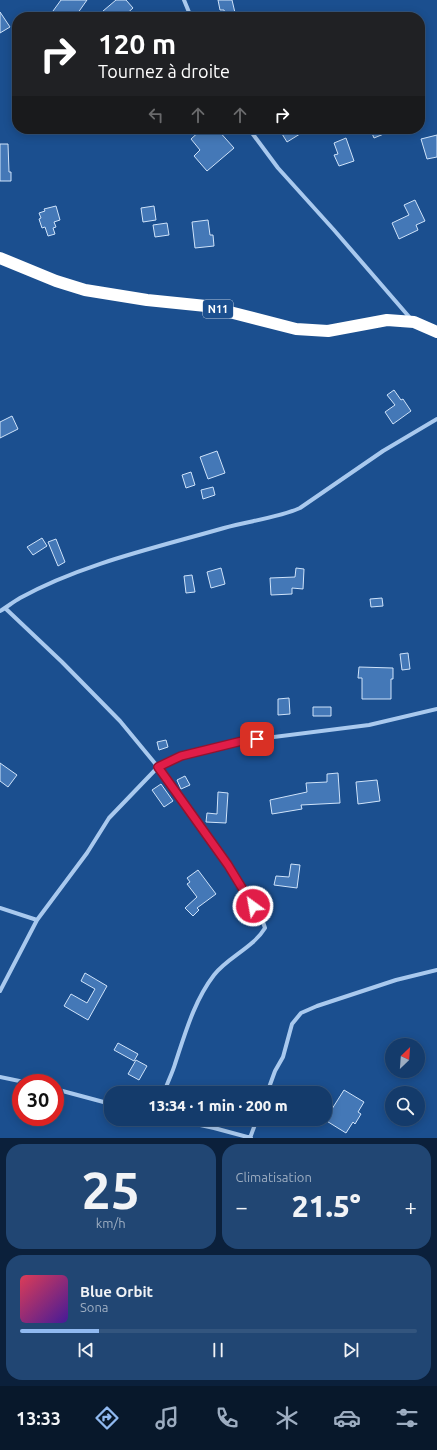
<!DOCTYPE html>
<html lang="fr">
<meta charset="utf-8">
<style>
body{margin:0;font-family:Ubuntu,sans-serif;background:#214673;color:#f1f3f6;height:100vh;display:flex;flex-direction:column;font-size:15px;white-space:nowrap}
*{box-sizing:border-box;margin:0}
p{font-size:13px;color:#9dadc1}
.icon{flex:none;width:22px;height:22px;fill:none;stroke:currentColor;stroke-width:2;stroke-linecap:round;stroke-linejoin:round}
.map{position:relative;height:1138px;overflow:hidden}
.sheet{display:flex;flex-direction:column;gap:6px;padding:6px;background:#0b203b;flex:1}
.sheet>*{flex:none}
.guide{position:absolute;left:12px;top:12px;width:413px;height:122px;border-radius:16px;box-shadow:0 2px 10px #0003,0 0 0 1px #33557e;background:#202124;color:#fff;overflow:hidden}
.needle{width:26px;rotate:25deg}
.controls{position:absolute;left:385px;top:1038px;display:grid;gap:8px}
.controls a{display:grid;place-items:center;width:40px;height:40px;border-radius:50%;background:#143b6b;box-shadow:0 2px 10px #0003,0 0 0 1px #33557e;font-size:20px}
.speed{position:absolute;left:12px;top:1074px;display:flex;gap:8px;font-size:20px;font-weight:700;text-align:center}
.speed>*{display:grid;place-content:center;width:52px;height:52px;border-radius:50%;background:#143b6b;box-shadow:0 2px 10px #0003,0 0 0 1px #33557e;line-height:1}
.speed .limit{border:6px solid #d22;background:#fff;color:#111}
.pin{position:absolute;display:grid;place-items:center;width:34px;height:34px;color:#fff;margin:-17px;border-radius:8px;box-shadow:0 2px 6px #0006}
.me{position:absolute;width:44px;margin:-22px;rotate:328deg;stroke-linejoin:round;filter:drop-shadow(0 0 3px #0008)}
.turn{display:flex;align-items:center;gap:14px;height:84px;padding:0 20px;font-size:18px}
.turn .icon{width:52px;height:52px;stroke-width:2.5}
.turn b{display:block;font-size:28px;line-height:34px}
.lanes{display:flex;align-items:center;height:38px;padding:0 20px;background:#0003;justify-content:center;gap:20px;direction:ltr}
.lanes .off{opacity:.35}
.big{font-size:30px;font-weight:800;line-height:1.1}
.sheet .widget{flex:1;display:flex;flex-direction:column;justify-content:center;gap:6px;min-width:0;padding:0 14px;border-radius:16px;background:#214673}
.sheet .dial{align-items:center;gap:0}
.dial b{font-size:52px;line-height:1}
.song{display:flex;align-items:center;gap:12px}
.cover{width:48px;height:48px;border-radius:6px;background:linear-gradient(135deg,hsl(350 70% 55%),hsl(260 70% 35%))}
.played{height:4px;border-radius:2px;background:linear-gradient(90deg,#90b9f0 20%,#33557e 20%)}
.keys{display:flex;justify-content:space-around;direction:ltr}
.heat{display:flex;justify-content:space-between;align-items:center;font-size:22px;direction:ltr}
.sheet .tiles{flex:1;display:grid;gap:6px;grid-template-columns:1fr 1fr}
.widget:last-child{grid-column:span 2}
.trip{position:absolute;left:104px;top:1086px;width:228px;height:40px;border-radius:16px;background:#143b6b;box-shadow:0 2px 10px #0003,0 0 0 1px #33557e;font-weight:800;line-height:40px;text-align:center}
.tabs{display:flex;height:64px;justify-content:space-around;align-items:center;background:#08182b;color:#9dadc1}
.tabs .icon{width:28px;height:28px}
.tabs .current{color:#90b9f0}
.tabs b{font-size:18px;color:#f1f3f6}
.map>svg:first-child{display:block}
</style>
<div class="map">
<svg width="437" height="1138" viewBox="0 0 437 1138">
<rect width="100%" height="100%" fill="#1b4f8f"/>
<path fill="#4478b7" stroke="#cfe3fa" d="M 61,0 L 87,0 L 75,17 L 60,17 L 53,11 Z
M 116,0 L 126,0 L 133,8 L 123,17 L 121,17 L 117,13 L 113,17 L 109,17 L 103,11 Z
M 218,0 L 232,0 L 236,17 L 226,17 L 224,10 L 220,10 Z
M 0,12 L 10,27 L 0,33 Z
M 202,129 L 217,129 L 234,148 L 207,171 L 194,156 L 200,150 L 191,139 Z
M 279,129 L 308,129 L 287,142 Z
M 376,129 L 396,129 L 374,138 L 371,131 Z
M 437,135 L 437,157 L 427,159 L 421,139 Z
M 346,138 L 354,161 L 339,166 L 334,155 L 338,154 L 334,143 Z
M 0,144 L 8,144 L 9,172 L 11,172 L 11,181 L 0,181 Z
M 415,200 L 425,221 L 416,225 L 418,230 L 399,239 L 392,223 L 409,215 L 404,205 Z
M 56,206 L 60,220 L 54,222 L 56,227 L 53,228 L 55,234 L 48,236 L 45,227 L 42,228 L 39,219 L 41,218 L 39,213 L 45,211 L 44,209 Z
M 154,206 L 156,220 L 143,222 L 141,208 Z
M 208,220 L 210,235 L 213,235 L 214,246 L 195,248 L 192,222 Z
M 167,223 L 169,235 L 155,237 L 153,225 Z
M 394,390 L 401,400 L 403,399 L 411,411 L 393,424 L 385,412 L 395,405 L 387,395 Z
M 12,416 L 18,429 L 0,438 L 0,422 Z
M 217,451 L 225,473 L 208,479 L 200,457 Z
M 191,472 L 195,485 L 186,488 L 182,475 Z
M 213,487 L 215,495 L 203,499 L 201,490 Z
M 42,538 L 47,546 L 33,555 L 27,547 Z
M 56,539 L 65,562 L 58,566 L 48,542 Z
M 221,568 L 225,584 L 211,588 L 207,572 Z
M 296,568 L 304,569 L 303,589 L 292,588 L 292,594 L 271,595 L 270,578 L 295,577 Z
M 192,575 L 195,592 L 186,593 L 184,576 Z
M 382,598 L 383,606 L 371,607 L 370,599 Z
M 408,653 L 410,669 L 402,670 L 400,654 Z
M 359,667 L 393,668 L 393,679 L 391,679 L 391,699 L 362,699 L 362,678 L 358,678 Z
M 289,698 L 290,714 L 278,715 L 278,699 Z
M 313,707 L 331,707 L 331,716 L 313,716 Z
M 166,740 L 168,747 L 159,750 L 157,742 Z
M 0,763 L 17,775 L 8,787 L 0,781 Z
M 338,773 L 340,803 L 301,805 L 302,809 L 272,814 L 270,800 L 307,792 L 306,783 L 327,782 L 327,774 Z
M 185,776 L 190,785 L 181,789 L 177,780 Z
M 377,780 L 380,801 L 358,804 L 356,782 Z
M 161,784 L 173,801 L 164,807 L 152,790 Z
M 218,792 L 228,793 L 226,823 L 206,822 L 207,813 L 217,814 Z
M 291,864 L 300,865 L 297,888 L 274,885 L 276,876 L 289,877 Z
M 198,870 L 216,894 L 197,908 L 199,910 L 193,916 L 185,908 L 197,897 L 187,884 L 190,882 L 187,878 Z
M 85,973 L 107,986 L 88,1020 L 64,1006 L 71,994 L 87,1003 L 95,989 L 81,981 Z
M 118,1043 L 138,1054 L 134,1061 L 114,1050 Z
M 136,1060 L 147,1066 L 139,1080 L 128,1074 Z
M 344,1090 L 364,1102 L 358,1112 L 361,1114 L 355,1124 L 353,1122 L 346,1133 L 325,1120 Z"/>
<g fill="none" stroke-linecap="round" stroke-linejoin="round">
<path stroke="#a9c9ee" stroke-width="4" d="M 184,0 L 191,17
M 249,129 L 278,168 L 334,230 L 411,319
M 5,608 L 62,662 L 120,721 L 158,767 L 228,865 L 262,919 L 265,928 C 253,948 228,957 214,975 C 194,1001 185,1034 175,1064 C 172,1074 167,1083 164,1093
M 0,611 C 7,607 13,602 20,598 C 81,564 158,547 224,528 C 248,521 278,518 300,508 L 383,451 L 437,419
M 0,908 L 37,920
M 0,991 L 37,920 L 87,853 L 109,818 L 158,767 L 181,756 L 242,741 L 369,725 L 437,709
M 0,1077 L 29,1083
M 55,1089 L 111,1104
M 267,1093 L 275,1071 L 283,1057 L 292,1024 L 301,1013 L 317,1006 L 396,980 L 437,970
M 173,1119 L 214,1128 L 251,1138
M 250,1138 L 257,1119"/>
<path stroke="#fff" stroke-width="12" d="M 0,258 L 56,281 L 85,290 L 147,300 L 206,306 L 296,329 L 328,331 L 387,320 L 414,322 L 437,332"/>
</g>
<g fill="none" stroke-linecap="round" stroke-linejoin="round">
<defs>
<path id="route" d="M 253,906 L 228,865 L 158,767 L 181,756 L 242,741 L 257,739"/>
</defs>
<use href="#route" stroke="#92132f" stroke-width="10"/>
<use href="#route" stroke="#e11d48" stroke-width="7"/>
</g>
<g text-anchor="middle" stroke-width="4" stroke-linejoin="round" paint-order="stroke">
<rect fill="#1b4f8f" stroke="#bbcadd" stroke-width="1" x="203" y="300" width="30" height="18" rx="3"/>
<g font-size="11" font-weight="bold" fill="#fff">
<text x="218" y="313">N11</text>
</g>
</g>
</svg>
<div class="controls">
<a><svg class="needle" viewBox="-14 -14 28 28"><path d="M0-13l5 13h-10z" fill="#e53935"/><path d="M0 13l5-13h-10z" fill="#9dadc1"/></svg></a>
<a><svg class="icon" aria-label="search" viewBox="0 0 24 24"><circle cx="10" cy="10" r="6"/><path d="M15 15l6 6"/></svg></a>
</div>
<div class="speed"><div class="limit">30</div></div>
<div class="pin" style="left:257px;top:739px;background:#d93025"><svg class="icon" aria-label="arrive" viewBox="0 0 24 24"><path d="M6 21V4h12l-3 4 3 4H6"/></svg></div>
<svg class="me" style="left:253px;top:906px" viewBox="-20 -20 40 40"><circle r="17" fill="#e11d48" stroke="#fff" stroke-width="3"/><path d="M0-11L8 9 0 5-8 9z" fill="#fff"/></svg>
<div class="trip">13:34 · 1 min · 200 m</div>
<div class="guide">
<div class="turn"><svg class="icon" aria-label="right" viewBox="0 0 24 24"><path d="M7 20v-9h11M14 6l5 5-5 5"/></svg><div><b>120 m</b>Tournez à droite</div></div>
<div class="lanes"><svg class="icon off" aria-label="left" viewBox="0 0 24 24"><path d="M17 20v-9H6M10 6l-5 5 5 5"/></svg><svg class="icon off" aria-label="ahead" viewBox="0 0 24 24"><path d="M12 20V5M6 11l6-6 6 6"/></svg><svg class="icon off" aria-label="ahead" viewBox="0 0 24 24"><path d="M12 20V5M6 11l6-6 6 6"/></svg><svg class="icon" aria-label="right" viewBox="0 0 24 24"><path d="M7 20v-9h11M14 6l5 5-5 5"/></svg></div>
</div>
</div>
<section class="sheet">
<div class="tiles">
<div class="widget dial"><b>25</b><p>km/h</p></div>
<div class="widget"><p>Climatisation</p>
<div class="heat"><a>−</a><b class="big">21.5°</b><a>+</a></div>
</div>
<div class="widget">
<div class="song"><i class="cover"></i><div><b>Blue Orbit</b><p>Sona</p></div></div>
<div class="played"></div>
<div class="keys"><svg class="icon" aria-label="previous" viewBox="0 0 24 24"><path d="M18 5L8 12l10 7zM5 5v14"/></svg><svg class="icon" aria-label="pause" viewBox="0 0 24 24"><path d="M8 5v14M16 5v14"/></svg><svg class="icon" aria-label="next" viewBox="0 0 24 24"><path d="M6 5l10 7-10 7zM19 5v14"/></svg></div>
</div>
</div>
</section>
<nav class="tabs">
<b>13:33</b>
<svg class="icon current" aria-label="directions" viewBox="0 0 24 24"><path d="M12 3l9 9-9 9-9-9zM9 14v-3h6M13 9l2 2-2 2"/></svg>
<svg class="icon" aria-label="music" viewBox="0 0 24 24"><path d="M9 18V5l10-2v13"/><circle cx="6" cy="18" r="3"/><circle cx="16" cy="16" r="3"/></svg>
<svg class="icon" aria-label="phone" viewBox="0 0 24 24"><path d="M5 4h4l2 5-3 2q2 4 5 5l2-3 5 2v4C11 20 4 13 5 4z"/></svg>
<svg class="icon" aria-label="climate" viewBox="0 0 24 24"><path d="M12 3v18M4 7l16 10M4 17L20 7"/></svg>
<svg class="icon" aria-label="car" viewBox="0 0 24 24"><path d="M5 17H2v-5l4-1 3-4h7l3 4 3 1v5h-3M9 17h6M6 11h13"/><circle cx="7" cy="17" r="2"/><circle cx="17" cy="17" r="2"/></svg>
<svg class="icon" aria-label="filters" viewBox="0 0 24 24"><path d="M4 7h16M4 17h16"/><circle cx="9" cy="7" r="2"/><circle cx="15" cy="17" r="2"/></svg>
</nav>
